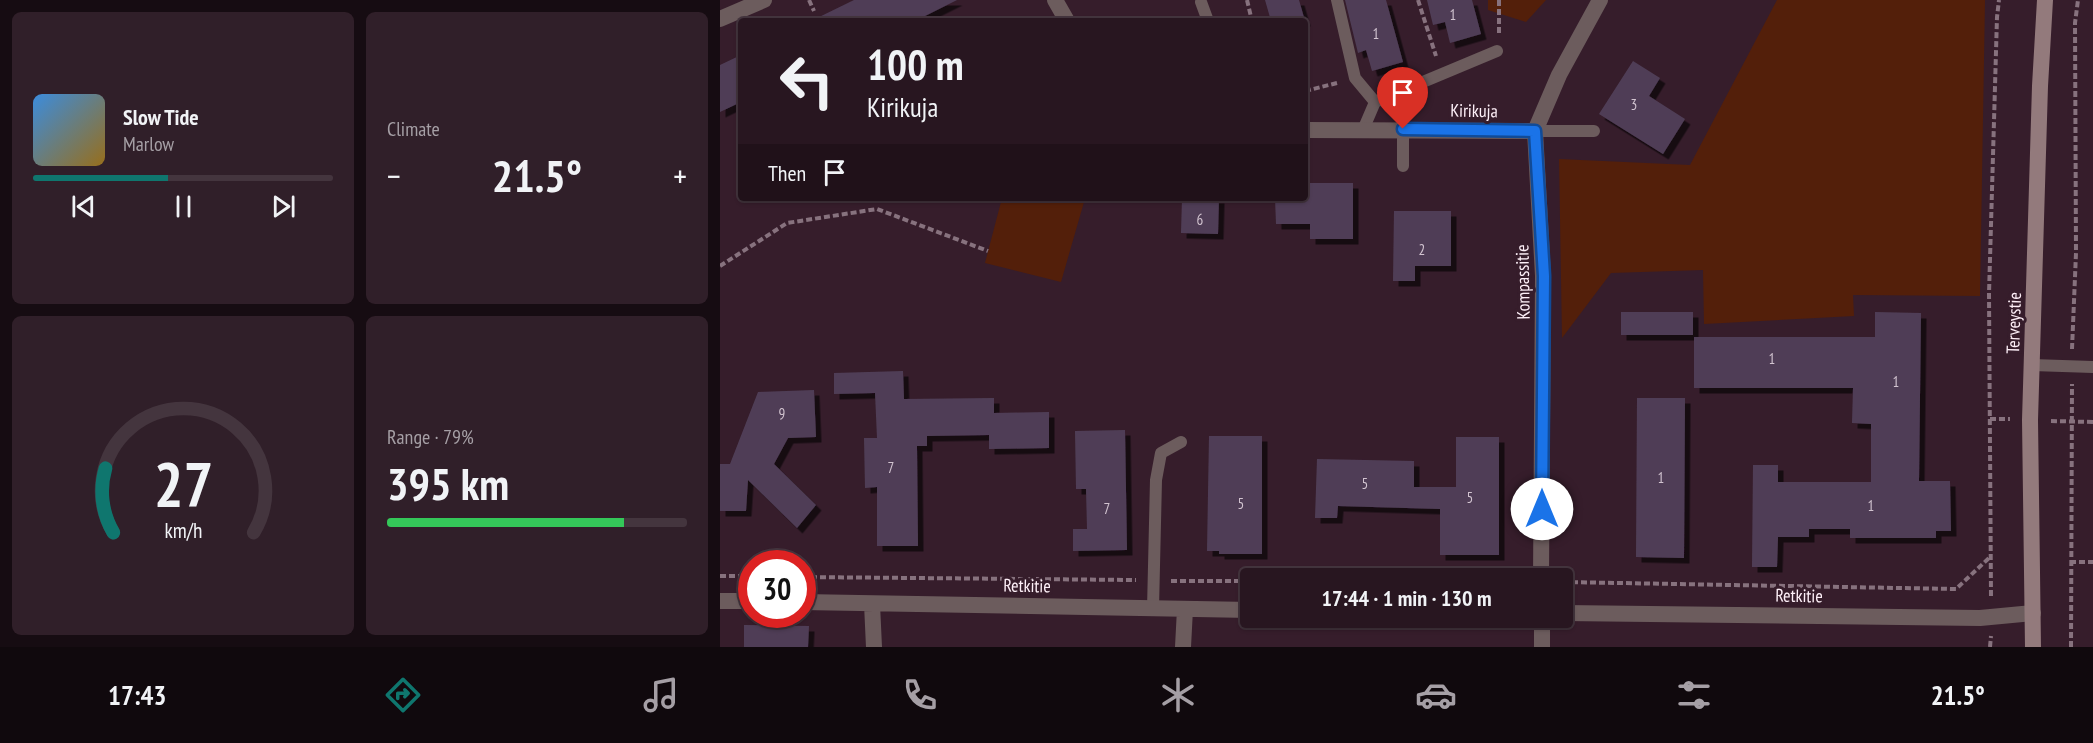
<!DOCTYPE html>
<meta charset="utf-8">
<style>
body{margin:0;font-family:"PT Sans Narrow",sans-serif;background:#301f29;color:#f1f3f6;height:100vh;display:flex;flex-direction:column;font-size:22px;white-space:nowrap}
*{box-sizing:border-box;margin:0}
p{font-size:20px;color:#a59fa5}
.icon{flex:none;width:33px;height:33px;fill:none;stroke:currentColor;stroke-width:2;stroke-linecap:round;stroke-linejoin:round}
.map{position:relative;flex:1;overflow:hidden}
.drawer{display:flex;flex-direction:column;gap:12px;padding:12px;background:#160c12;width:720px}
.drawer>*{flex:none}
.banner{position:absolute;left:18px;top:18px;width:570px;height:183px;border-radius:6px;box-shadow:0 2px 4px #0004,0 0 0 2px #44353e;background:#281620;color:#f1f3f6;overflow:hidden}
.speed{position:absolute;left:18px;top:550px;display:flex;gap:12px;font-size:30px;font-weight:700;text-align:center}
.speed>*{display:grid;place-content:center;width:78px;height:78px;border-radius:50%;background:#281620;box-shadow:0 2px 4px #0004,0 0 0 2px #44353e;line-height:1}
.speed .limit{border:9px solid #d22;background:#fff;color:#111}
.pin{position:absolute;display:grid;place-items:center;width:51px;height:51px;color:#fff;margin:-62px -26px;border-radius:50% 50% 50% 0;rotate:-45deg;box-shadow:0 0 6px #0007}
.pin .icon{rotate:45deg}
.me{position:absolute;width:66px;margin:-33px;rotate:0deg;stroke-linejoin:round;filter:drop-shadow(0 0 4px #0008)}
.turn{display:flex;align-items:center;gap:21px;height:126px;padding:0 30px;font-size:27px}
.turn .icon{width:78px;height:78px;stroke-width:2.5}
.turn b{display:block;font-size:42px;line-height:51px}
.then{display:flex;align-items:center;height:57px;padding:0 30px;background:#0003;gap:12px;font-size:22px}
.big{font-size:45px;font-weight:600;line-height:1.1}
.drawer .tile{flex:1;display:flex;flex-direction:column;justify-content:center;gap:9px;min-width:0;padding:0 21px;border-radius:9px;background:#301f29}
.drawer .dial{align-items:center;gap:0}
.dial svg{height:156px;overflow:visible;fill:none;stroke:#44353e;stroke-width:7;stroke-linecap:round;text-anchor:middle}
.dial text{fill:#f1f3f6;stroke:none}
.song{display:flex;align-items:center;gap:18px}
.cover{width:72px;height:72px;border-radius:9px;background:linear-gradient(135deg,hsl(210 70% 55%),hsl(40 70% 35%))}
.played{height:6px;border-radius:3px;background:linear-gradient(90deg,#0f766e 45%,#44353e 45%)}
.keys{display:flex;justify-content:space-around;direction:ltr}
.heat{display:flex;justify-content:space-between;align-items:center;font-size:33px;direction:ltr}
.charge{height:9px;border-radius:4px;background:linear-gradient(90deg,#34c759 79%,#44353e 0)}
.drawer .tiles{flex:1;display:grid;gap:12px;grid-template-columns:repeat(2,1fr)}
.trip{position:absolute;left:520px;top:568px;width:333px;height:60px;border-radius:6px;background:#281620;box-shadow:0 2px 4px #0004,0 0 0 2px #44353e;font-weight:600;line-height:60px;text-align:center}
.tabs{display:flex;height:96px;justify-content:space-around;align-items:center;background:#10090d;color:#a59fa5}
.tabs .icon{width:42px;height:42px}
.tabs .on{color:#0f766e}
.tabs b{font-size:27px;color:#f1f3f6}
main{display:flex;flex:1;min-height:0}
.map>svg:first-child{display:block}
</style>
<main>
<section class="drawer">
<div class="tiles">
<div class="tile">
<div class="song"><i class="cover"></i><div><b>Slow Tide</b><p>Marlow</p></div></div>
<div class="played"></div>
<div class="keys"><svg class="icon" aria-label="previous" viewBox="0 0 24 24"><path d="M18 5L8 12l10 7zM5 5v14"/></svg><svg class="icon" aria-label="pause" viewBox="0 0 24 24"><path d="M8 5v14M16 5v14"/></svg><svg class="icon" aria-label="next" viewBox="0 0 24 24"><path d="M6 5l10 7-10 7zM19 5v14"/></svg></div>
</div>
<div class="tile"><p>Climate</p>
<div class="heat"><a>−</a><b class="big">21.5°</b><a>+</a></div>
</div>
<div class="tile dial"><svg viewBox="0 0 100 80">
<path d="M14 69A42 42 0 1 1 86 69"/>
<path d="M14 69A42 42 0 0 1 10 36" stroke="#0f766e"/>
<text x="50" y="56" font-size="32" font-weight="700">27</text>
<text x="50" y="72" font-size="11">km/h</text>
</svg></div>
<div class="tile"><p>Range · 79%</p><b class="big">395 km</b><div class="charge"></div></div>
</div>
</section>
<div class="map">
<svg width="1373" height="647" viewBox="0 0 1373 647">
<defs>
<filter id="shadow"><feDropShadow dx="5.5" dy="5.5" stdDeviation="0" flood-color="#0009"/></filter>
</defs>
<rect width="100%" height="100%" fill="#361d2b"/>
<path fill="#531f0a" d="M 768,0 L 826,0 L 806,22 L 768,10 Z
M 1057,0 L 1265,0 L 1260,296 L 1133,295 L 1134,316 L 984,324 L 983,270 L 891,273 L 842,338 L 839,159 L 970,165 Z
M 282,198 L 355,198 L 364,202 L 341,282 L 265,263 Z"/>
<path fill="#4f3e56" filter="url(#shadow)" d="M 134,0 L 237,0 L 195,21 L 91,21 Z
M 545,0 L 579,0 L 585,21 L 551,21 Z
M 625,0 L 666,0 L 683,62 L 652,71 L 646,50 L 638,53 Z
M 707,0 L 752,0 L 761,34 L 730,43 L 725,22 L 713,25 Z
M 21,55 L 21,102 L 0,112 L 0,65 Z
M 913,61 L 940,78 L 929,96 L 965,119 L 943,154 L 879,114 Z
M 585,183 L 633,183 L 633,239 L 590,239 L 590,224 L 556,224 L 555,198 L 585,198 Z
M 462,198 L 499,198 L 498,234 L 461,233 Z
M 674,211 L 731,211 L 731,266 L 695,266 L 695,281 L 673,281 Z
M 901,312 L 973,312 L 973,335 L 901,335 Z
M 1155,312 L 1201,313 L 1199,481 L 1230,481 L 1231,531 L 1216,531 L 1216,538 L 1130,538 L 1130,529 L 1089,529 L 1089,537 L 1058,537 L 1057,567 L 1032,567 L 1033,465 L 1058,465 L 1058,482 L 1151,482 L 1151,424 L 1132,423 L 1133,388 L 974,388 L 974,337 L 1155,337 Z
M 183,371 L 184,399 L 274,398 L 274,413 L 329,412 L 329,448 L 269,449 L 269,435 L 207,436 L 207,446 L 197,446 L 198,546 L 157,546 L 157,487 L 145,488 L 144,438 L 157,438 L 155,393 L 114,394 L 114,373 Z
M 94,390 L 96,437 L 68,438 L 54,464 L 96,505 L 77,528 L 28,480 L 26,511 L 0,511 L 0,464 L 10,464 L 38,392 Z
M 917,398 L 965,398 L 964,558 L 916,557 Z
M 405,430 L 407,550 L 353,551 L 353,529 L 367,529 L 366,489 L 356,489 L 355,431 Z
M 489,436 L 542,436 L 542,554 L 499,554 L 499,551 L 487,551 Z
M 736,437 L 779,437 L 779,555 L 720,555 L 720,509 L 618,506 L 617,518 L 595,518 L 597,459 L 694,461 L 694,487 L 736,487 Z
M 24,625 L 89,626 L 88,647 L 24,647 Z"/>
<g fill="none" stroke-linecap="round" stroke-linejoin="round">
<path stroke="#87727e" stroke-width="4" stroke-dasharray="6 3" stroke-linecap="butt" d="M 89,0 L 94,11
M 527,0 L 532,21
M 698,0 L 716,56
M 779,0 L 779,35
M 585,91 L 617,83
M 360,200 L 361,198
M 0,266 L 67,223 L 157,209 L 268,251
M 1352,349 L 1356,253 L 1355,23 L 1358,0
M 1270,419 L 1290,419
M 1331,421 L 1373,422
M 1350,562 L 1373,562
M 0,576 L 32,576
M 82,577 L 416,580
M 451,581 L 531,581
M 843,582 L 1236,589 L 1269,558
M 1271,596 L 1269,294 L 1277,17 L 1279,0
M 1270,647 L 1271,636
M 1351,647 L 1352,384"/>
<path stroke="#6c5c5d" stroke-width="12" d="M 617,0 L 635,78 L 655,102
M 481,2 L 488,21
M 683,129 L 683,166
M 643,130 L 655,102 L 777,51
M 815,131 L 874,131
M 1312,365 L 1373,367
M 433,609 L 436,480 L 441,453 L 461,442"/>
<path stroke="#6c5c5d" stroke-width="16" d="M 335,0 L 347,21
M 0,19 L 44,0
M 585,130 L 815,131
M 821,579 L 823,276 L 815,131 L 839,75 L 880,0
M 0,601 L 32,601
M 82,602 L 531,610
M 152,604 L 154,647
M 843,613 L 1260,618 L 1313,613
M 822,618 L 822,647
M 463,647 L 465,609"/>
<path stroke="#937a7c" stroke-width="16" d="M 1313,647 L 1310,420 L 1320,86 L 1325,0"/>
</g>
<g fill="none" stroke-linecap="round" stroke-linejoin="round">
<defs>
<path id="route" d="M 683,129 L 815,131 L 824,276 L 822,509"/>
</defs>
<use href="#route" stroke="#114b97" stroke-width="15"/>
<use href="#route" stroke="#1a73e8" stroke-width="10"/>
</g>
<g text-anchor="middle" stroke-width="6" stroke-linejoin="round" paint-order="stroke">
<g font-size="15" fill="#d2c4d0">
<text x="733" y="20">1</text>
<text x="656" y="39">1</text>
<text x="914" y="110">3</text>
<text x="480" y="225">6</text>
<text x="702" y="255">2</text>
<text x="1052" y="364">1</text>
<text x="1176" y="387">1</text>
<text x="62" y="419">9</text>
<text x="171" y="473">7</text>
<text x="941" y="483">1</text>
<text x="645" y="489">5</text>
<text x="750" y="503">5</text>
<text x="521" y="509">5</text>
<text x="1151" y="511">1</text>
<text x="387" y="514">7</text>
</g>
<g font-size="18" fill="#fef0f8" stroke="#361d2b">
<text transform="translate(754 111) rotate(1)" y="6">Kirikuja</text>
<text transform="translate(803 282) rotate(-91)" y="6">Kompassitie</text>
<text transform="translate(1294 323) rotate(-88)" y="6">Terveystie</text>
<text transform="translate(307 586) rotate(1)" y="6">Retkitie</text>
<text transform="translate(1079 596) rotate(1)" y="6">Retkitie</text>
</g>
</g>
</svg>
<div class="speed"><div class="limit">30</div></div>
<div class="pin" style="left:683px;top:129px;background:#d93025"><svg class="icon" aria-label="arrive" viewBox="0 0 24 24"><path d="M6 21V4h12l-3 4 3 4H6"/></svg></div>
<svg class="me" style="left:822px;top:509px" viewBox="-20 -20 40 40"><circle r="19" fill="#fff"/><path d="M0-13L10 11 0 6-10 11z" fill="#1a73e8"/></svg>
<div class="trip">17:44 · 1 min · 130 m</div>
<div class="banner">
<div class="turn"><svg class="icon" aria-label="left" viewBox="0 0 24 24"><path d="M17 20v-9H6M10 6l-5 5 5 5"/></svg><div><b>100 m</b>Kirikuja</div></div>
<div class="then">Then<svg class="icon" aria-label="arrive" viewBox="0 0 24 24"><path d="M6 21V4h12l-3 4 3 4H6"/></svg></div>
</div>
</div>
</main>
<nav class="tabs">
<b>17:43</b>
<svg class="icon on" aria-label="directions" viewBox="0 0 24 24"><path d="M12 3l9 9-9 9-9-9zM9 14v-3h6M13 9l2 2-2 2"/></svg>
<svg class="icon" aria-label="music" viewBox="0 0 24 24"><path d="M9 18V5l10-2v13"/><circle cx="6" cy="18" r="3"/><circle cx="16" cy="16" r="3"/></svg>
<svg class="icon" aria-label="phone" viewBox="0 0 24 24"><path d="M5 4h4l2 5-3 2q2 4 5 5l2-3 5 2v4C11 20 4 13 5 4z"/></svg>
<svg class="icon" aria-label="climate" viewBox="0 0 24 24"><path d="M12 3v18M4 7l16 10M4 17L20 7"/></svg>
<svg class="icon" aria-label="car" viewBox="0 0 24 24"><path d="M5 17H2v-5l4-1 3-4h7l3 4 3 1v5h-3M9 17h6M6 11h13"/><circle cx="7" cy="17" r="2"/><circle cx="17" cy="17" r="2"/></svg>
<svg class="icon" aria-label="filters" viewBox="0 0 24 24"><path d="M4 7h16M4 17h16"/><circle cx="9" cy="7" r="2"/><circle cx="15" cy="17" r="2"/></svg>
<b>21.5°</b>
</nav>
